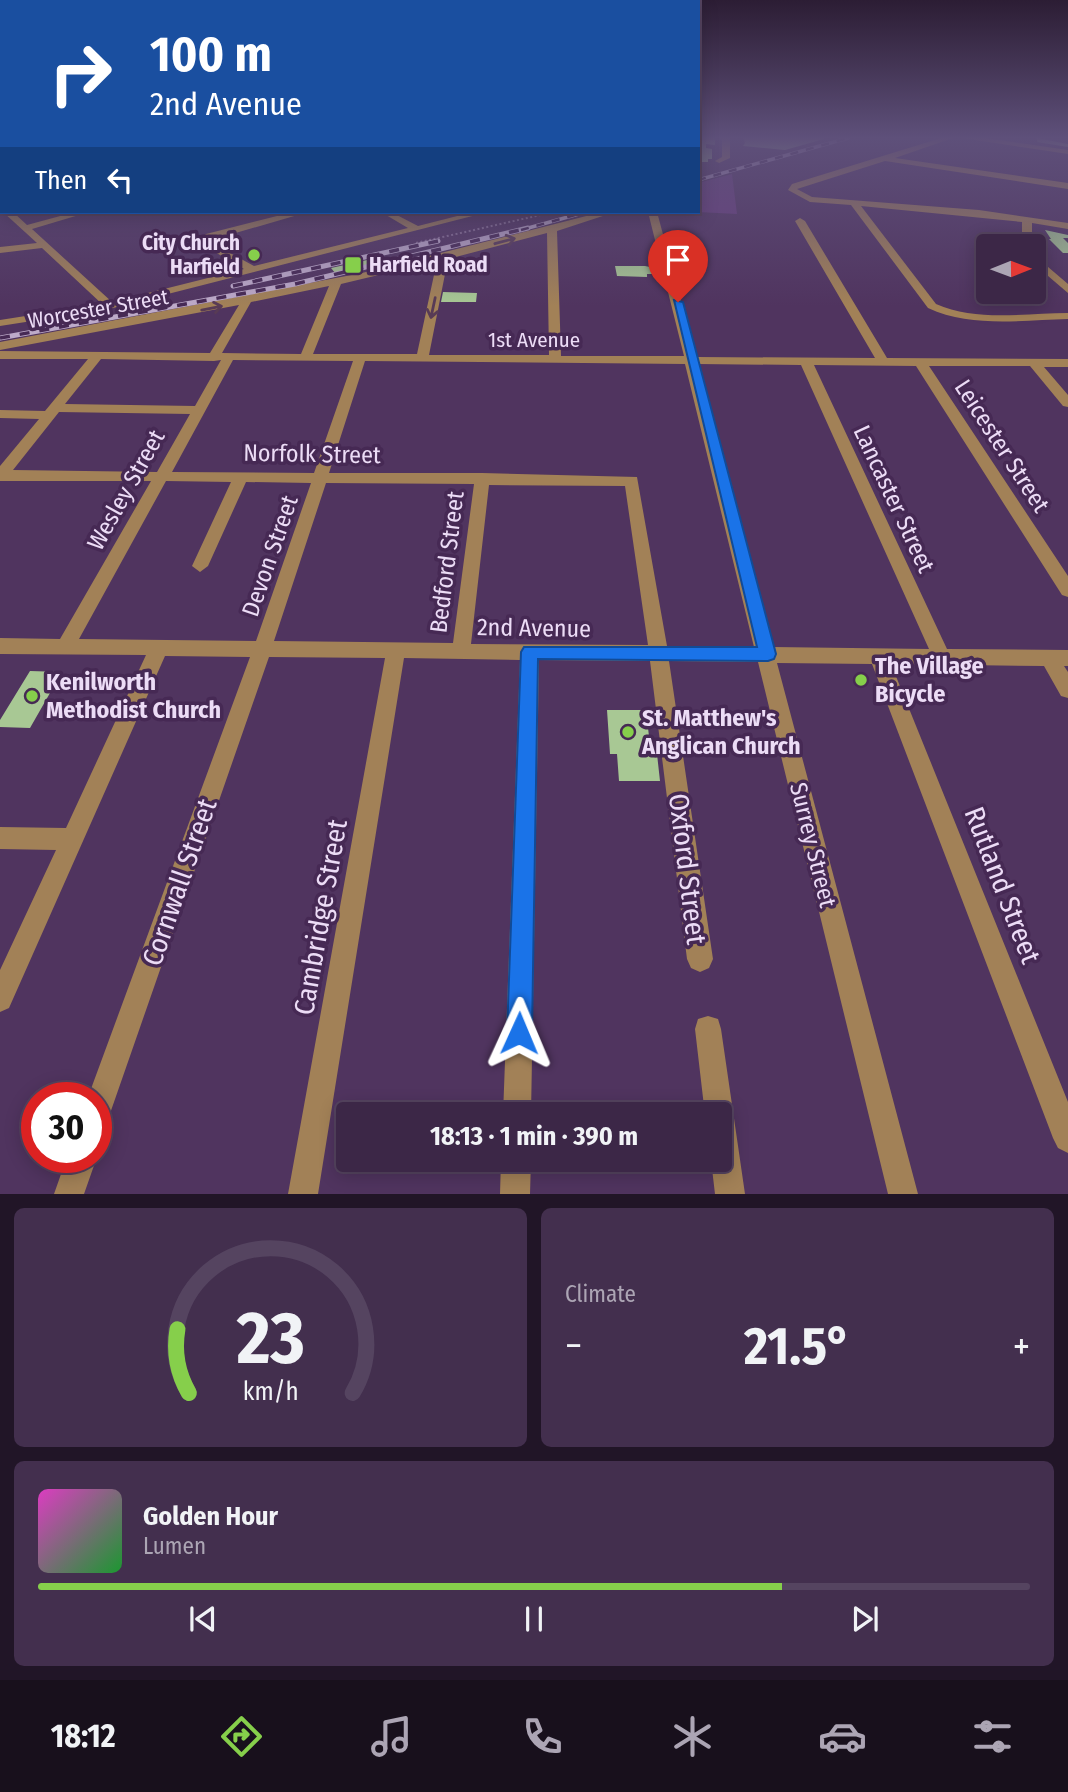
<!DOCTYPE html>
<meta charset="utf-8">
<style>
body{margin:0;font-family:"Fira Sans Condensed",sans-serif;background:#432f4e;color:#f1f3f6;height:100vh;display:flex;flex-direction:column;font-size:26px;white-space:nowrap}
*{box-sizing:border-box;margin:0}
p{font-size:23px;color:#aca5b4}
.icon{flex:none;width:38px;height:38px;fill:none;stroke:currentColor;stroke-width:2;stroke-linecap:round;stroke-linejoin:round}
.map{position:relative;height:1194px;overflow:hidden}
.side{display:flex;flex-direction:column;gap:14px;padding:14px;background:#211527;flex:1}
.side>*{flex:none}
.top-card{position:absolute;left:0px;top:0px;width:700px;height:214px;box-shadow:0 4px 18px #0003,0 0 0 2px #554460;background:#1a4fa0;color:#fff;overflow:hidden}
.needle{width:46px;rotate:89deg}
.controls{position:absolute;left:976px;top:234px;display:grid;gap:14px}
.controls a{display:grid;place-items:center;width:70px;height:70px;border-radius:7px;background:#3c2747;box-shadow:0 4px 18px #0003,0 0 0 2px #554460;font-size:35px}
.speed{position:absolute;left:21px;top:1082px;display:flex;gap:14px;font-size:35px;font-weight:700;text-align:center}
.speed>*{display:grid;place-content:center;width:91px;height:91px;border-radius:50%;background:#3c2747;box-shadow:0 4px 18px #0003,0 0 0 2px #554460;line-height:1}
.speed .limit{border:10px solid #d22;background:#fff;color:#111}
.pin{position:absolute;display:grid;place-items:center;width:60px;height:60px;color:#fff;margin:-72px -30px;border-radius:50% 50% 50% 0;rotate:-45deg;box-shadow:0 0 7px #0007}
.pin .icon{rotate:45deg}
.me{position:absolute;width:77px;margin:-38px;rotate:1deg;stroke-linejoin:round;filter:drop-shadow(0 0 5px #0008)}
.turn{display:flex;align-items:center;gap:24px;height:147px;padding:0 35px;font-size:32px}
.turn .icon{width:91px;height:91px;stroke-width:2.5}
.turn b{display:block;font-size:49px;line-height:60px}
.then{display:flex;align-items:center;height:66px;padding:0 35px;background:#0003;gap:14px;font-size:26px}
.big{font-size:52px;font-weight:700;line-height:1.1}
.side .card{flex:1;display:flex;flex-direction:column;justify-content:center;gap:10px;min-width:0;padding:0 24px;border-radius:10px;background:#432f4e}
.side .dial{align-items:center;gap:0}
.dial svg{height:182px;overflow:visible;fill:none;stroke:#554460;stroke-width:7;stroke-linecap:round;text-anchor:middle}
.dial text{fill:#f1f3f6;stroke:none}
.song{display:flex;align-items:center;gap:21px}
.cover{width:84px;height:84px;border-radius:10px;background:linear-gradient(135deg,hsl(310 70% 55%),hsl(130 70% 35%))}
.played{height:7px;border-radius:4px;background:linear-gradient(90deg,#86cf4b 75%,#554460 75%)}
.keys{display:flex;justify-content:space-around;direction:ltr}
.heat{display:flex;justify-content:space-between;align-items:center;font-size:38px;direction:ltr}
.side .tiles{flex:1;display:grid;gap:14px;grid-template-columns:1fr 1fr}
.card:last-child{grid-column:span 2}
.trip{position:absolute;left:336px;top:1102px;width:396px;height:70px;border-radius:7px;background:#3c2747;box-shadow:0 4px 18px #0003,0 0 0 2px #554460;font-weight:700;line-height:70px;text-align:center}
.dock{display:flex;height:112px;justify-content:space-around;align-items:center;background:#18101c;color:#aca5b4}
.dock .icon{width:49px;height:49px}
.dock .current{color:#86cf4b}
.dock b{font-size:32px;color:#f1f3f6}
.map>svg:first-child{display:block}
</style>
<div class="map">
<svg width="1068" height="1194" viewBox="0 0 1068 1194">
<rect width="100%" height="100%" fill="#50345f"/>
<path fill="#6a3d7f" d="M 732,174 L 737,214 L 698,212 L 698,183 Z"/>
<path fill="#a8c894" d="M 698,138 L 715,138 L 715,145 L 706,144 L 706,148 L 712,149 L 712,159 L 708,159 L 708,162 L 698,162 Z
M 743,138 L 823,138 L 824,139 L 785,150 L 743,146 L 745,143 Z
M 1037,138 L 1068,144 L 1068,147 L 1037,142 Z
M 1045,230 L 1068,235 L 1068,238 L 1063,238 L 1068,243 L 1068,253 L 1063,253 L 1049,239 L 1051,239 Z
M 367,260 L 372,266 L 336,274 L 331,268 Z
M 615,266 L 645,266 L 655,268 L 657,274 L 647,274 L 647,277 L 617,276 Z
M 443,292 L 477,293 L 476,302 L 441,302 Z
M 30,671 L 62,672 L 30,728 L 0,727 L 0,720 Z
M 607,710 L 646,710 L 651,754 L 657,754 L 660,781 L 619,781 L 617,754 L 610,754 Z"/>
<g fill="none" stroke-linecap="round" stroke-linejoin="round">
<path stroke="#8a7297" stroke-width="2" stroke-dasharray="2 2.5" stroke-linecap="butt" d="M 416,243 L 554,212"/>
<path fill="#a28157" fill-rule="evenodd" d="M 722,138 L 730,138 L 730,158 L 719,163 L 715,161 L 722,157 Z
M 941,138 L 953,138 L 895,158 L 1068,183 L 1068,189 L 885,161 L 797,189 L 812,197 L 979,210 L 1068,223 L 1068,229 L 1032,223 L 1032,247 L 1022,247 L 1022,222 L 861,206 L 936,304 C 976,322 1025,313 1068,313 L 1068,319 C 1022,320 971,328 928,308 L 851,205 L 810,202 L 788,190 L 792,184 Z
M 962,138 L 985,138 L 1068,150 L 1068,154 Z
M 0,143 L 2,143 L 2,147 L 0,147 Z
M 0,188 L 2,188 L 2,194 L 0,194 Z
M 3,212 L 13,212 L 27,225 L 75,212 L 89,212 L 32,229 L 112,302 L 244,269 L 196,241 L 206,234 L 293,212 L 308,212 L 208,241 L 254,266 L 408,228 L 381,212 L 391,212 L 418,226 L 473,212 L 488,212 L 109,309 L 0,326 L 0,320 L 102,304 L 42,248 L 0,253 L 0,247 L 37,243 Z
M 602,212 L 615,212 L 557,231 L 561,356 L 684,356 L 648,212 L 657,212 L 696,357 L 875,358 L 795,221 L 800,218 L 805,221 L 887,358 L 1068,359 L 1068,367 L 1044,367 L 1068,395 L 1068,407 L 1063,406 L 1030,366 L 929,366 L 1068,576 L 1068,597 L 1062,595 L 916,366 L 814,365 L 947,649 L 1068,650 L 1068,666 L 1064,666 L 1068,672 L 1068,698 L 1061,696 L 1044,666 L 891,664 L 1068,1102 L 1068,1153 L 1058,1148 L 1053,1138 L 872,664 L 777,663 L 918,1194 L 888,1194 L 758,662 L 669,661 L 713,959 L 709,968 L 700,972 L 691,968 L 687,959 L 650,661 L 539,660 L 531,1115 L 503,1115 L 520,660 L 404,658 L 318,1194 L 288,1194 L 385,658 L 269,657 L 106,1125 L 96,1129 L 96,1097 L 88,1097 L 250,657 L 165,656 L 9,1008 L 0,1012 L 0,970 L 56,850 L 0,849 L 0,827 L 66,828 L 146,655 L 0,654 L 0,638 L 60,639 L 151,481 L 0,481 L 0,466 L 39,419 L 0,418 L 0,410 L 45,411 L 88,359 L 0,359 L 0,351 L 210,353 L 239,305 L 0,350 L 0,342 L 362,273 ZM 547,233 L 549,355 L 429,355 L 448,259 ZM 437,261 L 417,354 L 313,354 L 341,284 ZM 329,286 L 301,354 L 222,353 L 251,302 ZM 101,359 L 214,361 L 221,360 L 195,406 L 65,404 ZM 233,360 L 353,361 L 314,473 L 172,472 ZM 365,361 L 685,364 L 754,647 L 667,646 L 637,477 L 482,473 L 329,473 ZM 698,364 L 801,365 L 929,649 L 773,647 ZM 59,412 L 190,414 L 157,472 L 13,470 ZM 166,481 L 231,482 L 192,566 L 200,572 L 208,566 L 246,482 L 311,483 L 256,641 L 79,639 ZM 326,483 L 474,484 L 453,643 L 274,641 ZM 489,485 L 625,486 L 648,645 L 471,644 Z
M 1034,255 L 1068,284 L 1068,293 L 1034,264 Z
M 708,1016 L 718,1019 L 721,1029 L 745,1194 L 715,1194 L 711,1160 L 719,1160 L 719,1115 L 705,1115 L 695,1029 L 698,1019 Z
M 96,1155 L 97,1157 L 84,1194 L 54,1194 L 67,1157 Z
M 501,1160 L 531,1160 L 530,1194 L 500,1194 Z"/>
<defs>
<path id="rail-far1" d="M 698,180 L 848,138
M 521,230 L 586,212"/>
<path id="rail" d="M 233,286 L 438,241
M 0,338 L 295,284 L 528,228"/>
</defs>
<use href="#rail-far1" stroke="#bdaac9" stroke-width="3.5"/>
<use href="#rail" stroke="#bdaac9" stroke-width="5"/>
<use href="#rail-far1" stroke="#462954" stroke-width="2.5" stroke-dasharray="8" stroke-linecap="butt"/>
<use href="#rail" stroke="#462954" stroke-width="3.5" stroke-dasharray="10" stroke-linecap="butt"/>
</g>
<defs><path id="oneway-shaft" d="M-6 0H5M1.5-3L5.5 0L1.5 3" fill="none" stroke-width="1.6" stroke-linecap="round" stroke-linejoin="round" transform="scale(1.75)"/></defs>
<g stroke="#583b55">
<use href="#oneway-shaft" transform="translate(505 241) rotate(-15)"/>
<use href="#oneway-shaft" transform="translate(212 308) rotate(-11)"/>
<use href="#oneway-shaft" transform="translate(433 308) rotate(102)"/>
</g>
<linearGradient id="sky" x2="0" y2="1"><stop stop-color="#2c1d34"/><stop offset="0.45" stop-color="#5e507a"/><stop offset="1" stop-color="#5e507a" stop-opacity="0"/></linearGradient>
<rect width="1068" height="306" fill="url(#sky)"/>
<path fill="#1a73e8" stroke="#114b97" stroke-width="2" d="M 674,300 L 683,302 L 776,654 L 774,659 L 768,661 L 538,659 L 532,1033 L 528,1041 L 519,1045 L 511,1041 L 507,1033 L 521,652 L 524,647 L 757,647 Z"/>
<g fill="#86cf4b" stroke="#462954" stroke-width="2.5">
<circle cx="254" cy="255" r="7"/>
<rect x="344" y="256" width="18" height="18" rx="3.5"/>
<circle cx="861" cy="680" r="7"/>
<circle cx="32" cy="696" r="7"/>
<circle cx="628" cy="732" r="7"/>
</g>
<g text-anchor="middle" stroke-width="7" stroke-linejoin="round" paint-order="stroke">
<g font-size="21" font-weight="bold" fill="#ecdcf6" stroke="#462954" text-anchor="end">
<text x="240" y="250">City Church<tspan x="240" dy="24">Harfield</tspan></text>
<text x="369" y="272" text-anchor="start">Harfield Road</text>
</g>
<g font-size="21" fill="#ecdcf6" stroke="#462954">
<text transform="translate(98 309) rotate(-10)" y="7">Worcester Street</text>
<text x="534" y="347">1st Avenue</text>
</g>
<g font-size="24" fill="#ecdcf6" stroke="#462954">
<text transform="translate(1002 446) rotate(57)" y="8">Leicester Street</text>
<text transform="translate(312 454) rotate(1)" y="8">Norfolk Street</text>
<text transform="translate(126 490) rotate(-61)" y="8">Wesley Street</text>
<text transform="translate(894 499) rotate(65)" y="8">Lancaster Street</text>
<text transform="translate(270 556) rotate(-71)" y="8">Devon Street</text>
<text transform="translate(447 562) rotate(-83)" y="8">Bedford Street</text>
<text transform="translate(534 628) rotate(1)" y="8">2nd Avenue</text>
<text transform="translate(813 845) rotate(76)" y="8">Surrey Street</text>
</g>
<g font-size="24" font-weight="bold" fill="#ecdcf6" stroke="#462954" text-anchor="start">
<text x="875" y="674">The Village<tspan x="875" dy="28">Bicycle</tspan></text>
<text x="46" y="690">Kenilworth<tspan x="46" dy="28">Methodist Church</tspan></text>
<text x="642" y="726">St. Matthew's<tspan x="642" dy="28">Anglican Church</tspan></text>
</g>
<g font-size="28" fill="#ecdcf6" stroke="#462954">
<text transform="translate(688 869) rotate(83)" y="10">Oxford Street</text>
<text transform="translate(179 882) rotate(-71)" y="10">Cornwall Street</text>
<text transform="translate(1003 885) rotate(69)" y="10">Rutland Street</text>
<text transform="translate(320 917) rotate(-80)" y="10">Cambridge Street</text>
</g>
</g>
</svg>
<div class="controls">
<a><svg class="needle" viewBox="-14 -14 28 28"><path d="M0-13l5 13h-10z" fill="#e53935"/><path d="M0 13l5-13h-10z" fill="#aca5b4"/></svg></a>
</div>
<div class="speed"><div class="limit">30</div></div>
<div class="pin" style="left:678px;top:302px;background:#d93025"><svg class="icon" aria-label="arrive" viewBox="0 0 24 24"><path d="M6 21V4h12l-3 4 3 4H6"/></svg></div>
<svg class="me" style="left:519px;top:1033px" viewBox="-20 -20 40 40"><path d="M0-17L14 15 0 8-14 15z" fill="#1a73e8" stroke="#fff" stroke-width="4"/></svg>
<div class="trip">18:13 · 1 min · 390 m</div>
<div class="top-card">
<div class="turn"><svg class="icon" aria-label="right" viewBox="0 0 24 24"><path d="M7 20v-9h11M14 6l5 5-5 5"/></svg><div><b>100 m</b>2nd Avenue</div></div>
<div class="then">Then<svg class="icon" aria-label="left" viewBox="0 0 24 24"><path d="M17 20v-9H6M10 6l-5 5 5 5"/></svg></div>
</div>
</div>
<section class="side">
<div class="tiles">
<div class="card dial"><svg viewBox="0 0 100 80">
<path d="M14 69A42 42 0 1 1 86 69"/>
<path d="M14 69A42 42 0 0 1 9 41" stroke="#86cf4b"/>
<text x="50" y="56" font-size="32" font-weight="700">23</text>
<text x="50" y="72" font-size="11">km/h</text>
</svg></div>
<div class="card"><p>Climate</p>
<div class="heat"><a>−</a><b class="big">21.5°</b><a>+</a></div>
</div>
<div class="card">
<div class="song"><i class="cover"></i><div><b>Golden Hour</b><p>Lumen</p></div></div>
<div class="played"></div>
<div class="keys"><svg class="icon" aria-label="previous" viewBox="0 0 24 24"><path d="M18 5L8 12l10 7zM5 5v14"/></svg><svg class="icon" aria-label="pause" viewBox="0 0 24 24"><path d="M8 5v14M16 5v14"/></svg><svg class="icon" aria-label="next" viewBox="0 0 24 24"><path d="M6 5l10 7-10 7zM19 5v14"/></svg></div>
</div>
</div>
</section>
<nav class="dock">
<b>18:12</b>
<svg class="icon current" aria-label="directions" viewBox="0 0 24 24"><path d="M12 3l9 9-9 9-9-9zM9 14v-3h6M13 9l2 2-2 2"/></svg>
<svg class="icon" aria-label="music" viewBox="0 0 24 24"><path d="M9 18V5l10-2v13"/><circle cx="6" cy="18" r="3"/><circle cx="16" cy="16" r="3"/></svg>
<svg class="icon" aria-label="phone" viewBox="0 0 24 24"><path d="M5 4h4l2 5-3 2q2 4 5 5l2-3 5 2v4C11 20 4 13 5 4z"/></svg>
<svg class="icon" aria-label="climate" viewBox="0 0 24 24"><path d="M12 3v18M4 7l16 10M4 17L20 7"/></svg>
<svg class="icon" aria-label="car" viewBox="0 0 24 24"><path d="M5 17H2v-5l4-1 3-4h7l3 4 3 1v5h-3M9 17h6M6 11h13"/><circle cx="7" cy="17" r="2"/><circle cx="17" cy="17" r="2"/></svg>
<svg class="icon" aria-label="filters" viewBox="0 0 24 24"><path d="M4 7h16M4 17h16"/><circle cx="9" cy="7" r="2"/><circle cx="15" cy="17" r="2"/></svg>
</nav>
